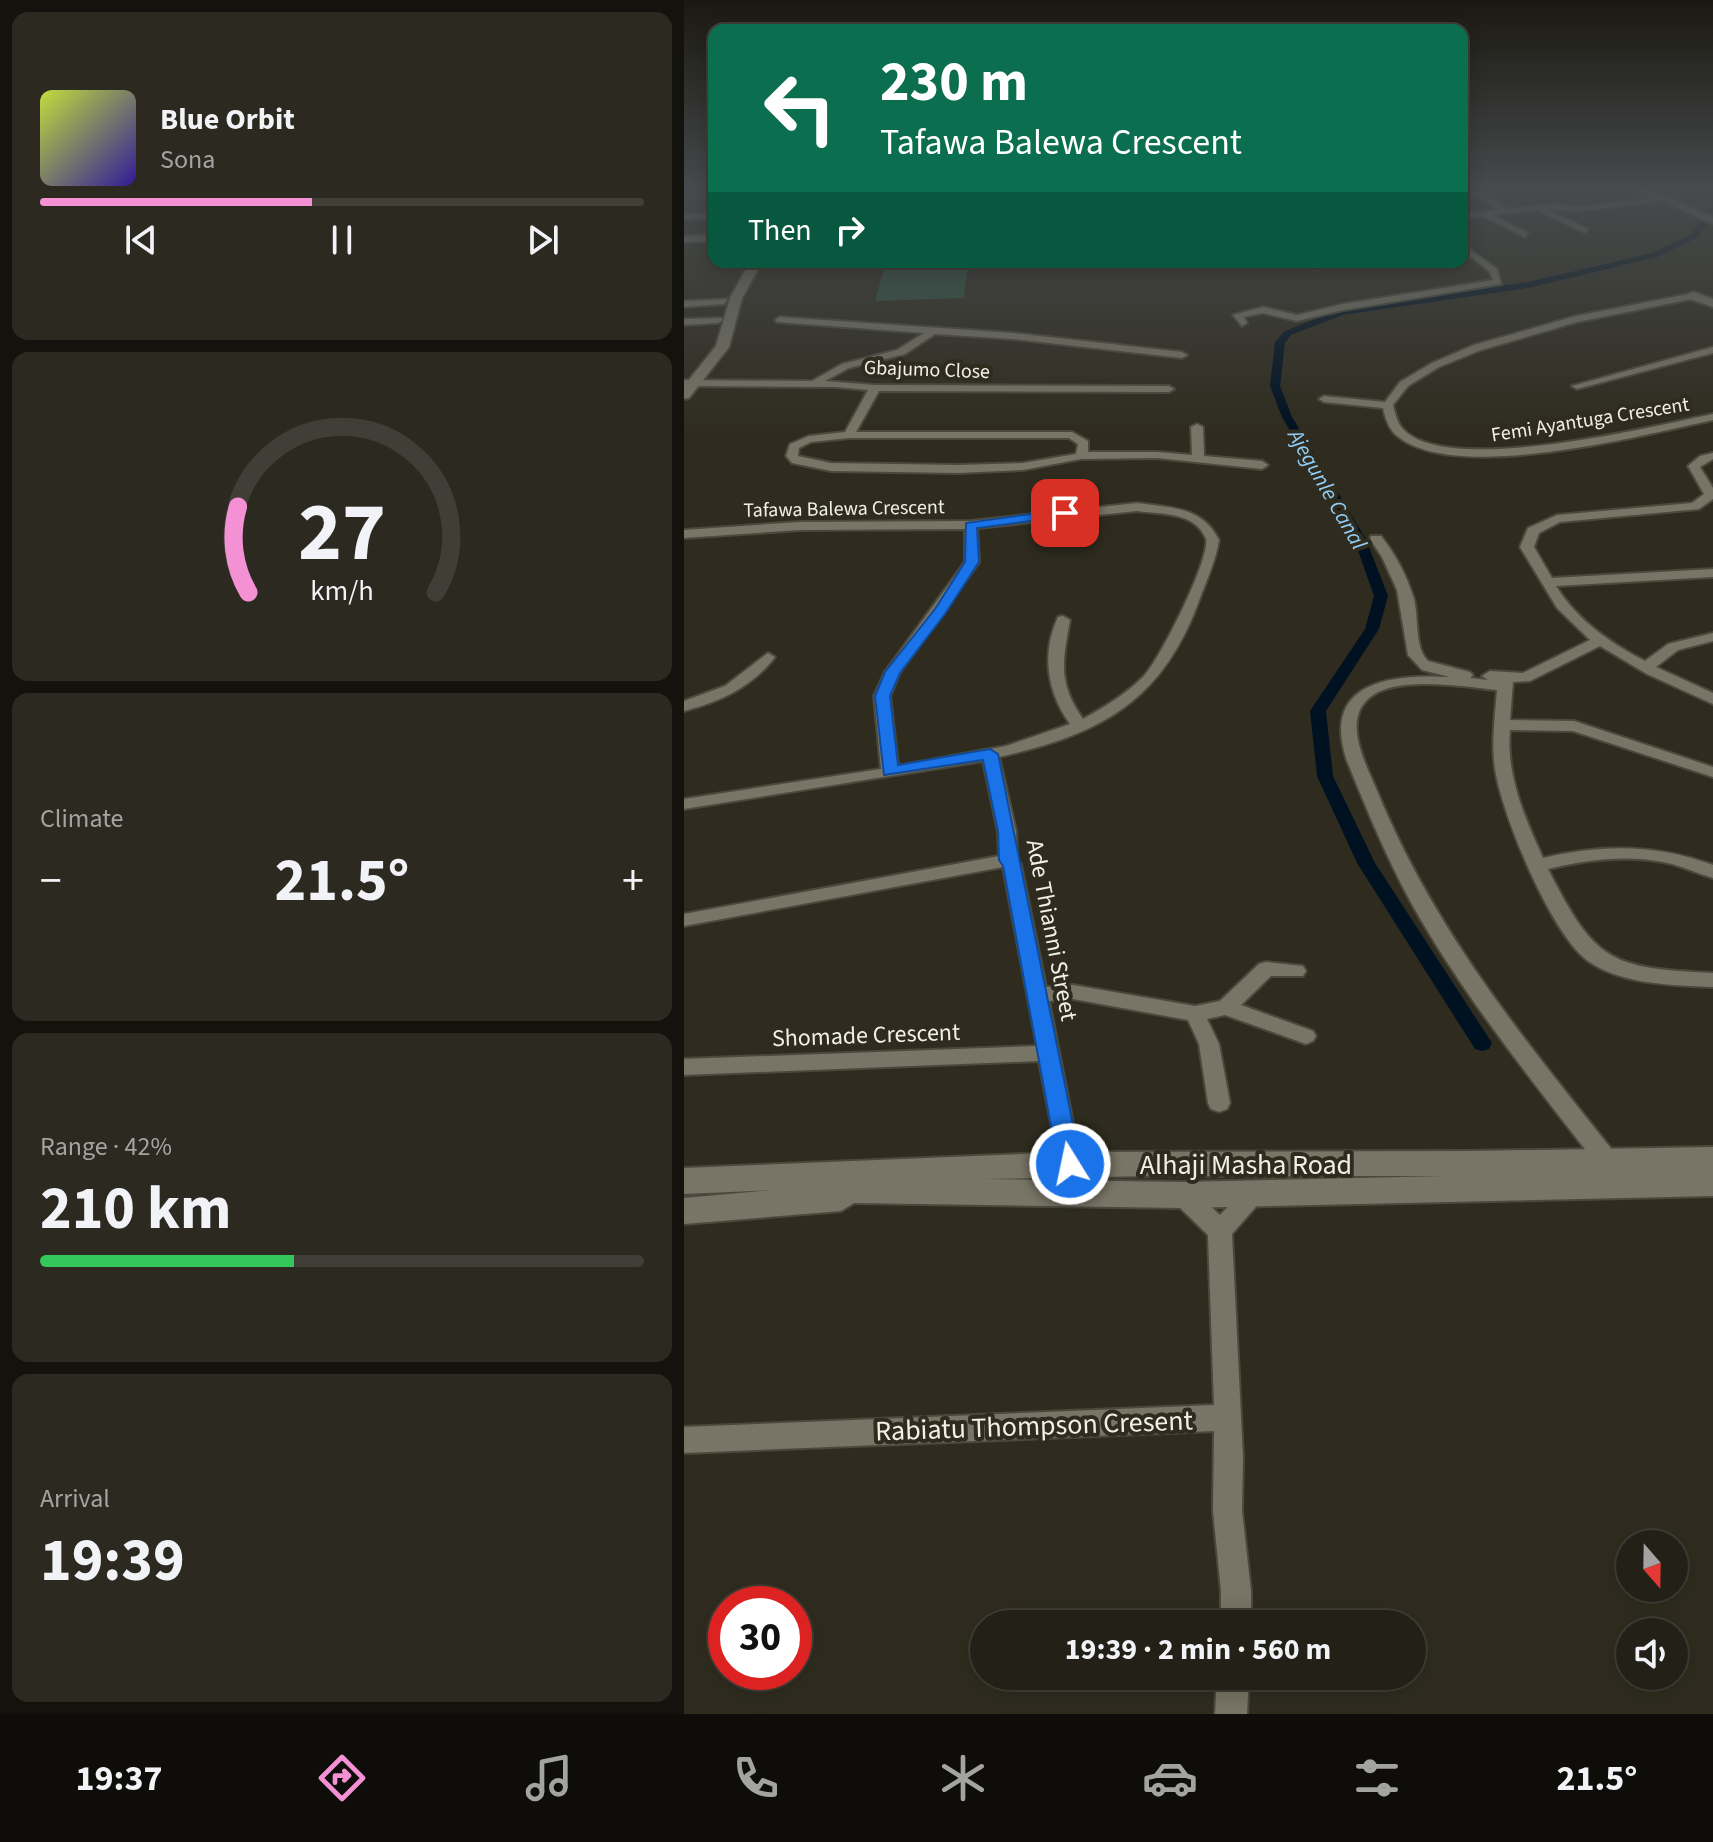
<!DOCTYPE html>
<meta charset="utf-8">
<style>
body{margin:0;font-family:"Source Sans 3",sans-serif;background:#2b2920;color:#f1f3f6;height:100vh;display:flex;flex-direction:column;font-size:30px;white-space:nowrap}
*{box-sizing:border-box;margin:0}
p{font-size:26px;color:#a3a3a1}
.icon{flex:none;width:44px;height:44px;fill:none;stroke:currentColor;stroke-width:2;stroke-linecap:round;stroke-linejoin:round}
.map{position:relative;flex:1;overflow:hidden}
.side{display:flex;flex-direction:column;gap:12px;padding:12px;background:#13120d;width:684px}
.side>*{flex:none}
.hud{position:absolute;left:24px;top:24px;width:760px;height:244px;border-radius:16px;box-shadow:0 4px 20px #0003,0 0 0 2px #403e36;background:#0b6e4f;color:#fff;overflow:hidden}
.needle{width:52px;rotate:160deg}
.controls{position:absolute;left:932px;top:1530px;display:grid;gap:16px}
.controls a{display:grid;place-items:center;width:72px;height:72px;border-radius:50%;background:#232117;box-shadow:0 4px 20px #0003,0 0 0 2px #403e36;font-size:40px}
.speed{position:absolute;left:24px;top:1586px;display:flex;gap:16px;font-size:40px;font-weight:700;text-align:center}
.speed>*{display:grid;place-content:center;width:104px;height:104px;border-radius:50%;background:#232117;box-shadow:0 4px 20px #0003,0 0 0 2px #403e36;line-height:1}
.speed .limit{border:12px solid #d22;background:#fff;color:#111}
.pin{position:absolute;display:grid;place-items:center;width:68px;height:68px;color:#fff;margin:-34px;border-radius:16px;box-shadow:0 4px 12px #0006}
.me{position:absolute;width:88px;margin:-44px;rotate:350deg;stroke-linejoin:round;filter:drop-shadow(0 0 6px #0008)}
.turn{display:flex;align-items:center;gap:28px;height:168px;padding:0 40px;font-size:36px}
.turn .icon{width:104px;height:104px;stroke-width:2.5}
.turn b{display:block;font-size:56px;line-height:68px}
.then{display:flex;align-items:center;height:76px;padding:0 40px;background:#0003;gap:16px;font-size:30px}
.big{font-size:60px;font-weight:700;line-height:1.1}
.side .card{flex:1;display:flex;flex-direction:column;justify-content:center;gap:12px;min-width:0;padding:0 28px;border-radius:16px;background:#2b2920}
.side .dial{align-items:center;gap:0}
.dial svg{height:208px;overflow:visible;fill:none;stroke:#403e36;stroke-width:7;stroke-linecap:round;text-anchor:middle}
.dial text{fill:#f1f3f6;stroke:none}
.song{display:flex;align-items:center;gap:24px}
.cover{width:96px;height:96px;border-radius:12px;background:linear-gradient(135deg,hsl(70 70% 55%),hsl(250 70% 35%))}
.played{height:8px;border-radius:4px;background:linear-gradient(90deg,#f491d4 45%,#403e36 45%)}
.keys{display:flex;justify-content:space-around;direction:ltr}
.heat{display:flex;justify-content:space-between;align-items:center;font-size:44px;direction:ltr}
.charge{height:12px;border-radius:6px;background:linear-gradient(90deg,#34c759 42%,#403e36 0)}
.trip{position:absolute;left:286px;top:1610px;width:456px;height:80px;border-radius:40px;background:#232117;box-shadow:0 4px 20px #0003,0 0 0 2px #403e36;font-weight:700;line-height:80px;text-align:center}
.menu{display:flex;height:128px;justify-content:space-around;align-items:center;background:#0e0d09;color:#a3a3a1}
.menu .icon{width:56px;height:56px}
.menu .on{color:#f491d4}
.menu b{font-size:36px;color:#f1f3f6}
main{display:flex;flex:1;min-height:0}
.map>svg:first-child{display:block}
</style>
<main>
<section class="side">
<div class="card">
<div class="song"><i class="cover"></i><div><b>Blue Orbit</b><p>Sona</p></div></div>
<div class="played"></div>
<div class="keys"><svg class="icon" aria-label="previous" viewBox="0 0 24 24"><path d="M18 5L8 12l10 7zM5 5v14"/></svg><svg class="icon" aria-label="pause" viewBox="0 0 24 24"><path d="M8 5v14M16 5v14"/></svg><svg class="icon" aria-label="next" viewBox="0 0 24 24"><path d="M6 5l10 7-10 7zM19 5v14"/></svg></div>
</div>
<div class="card dial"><svg viewBox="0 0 100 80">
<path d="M14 69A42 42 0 1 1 86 69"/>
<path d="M14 69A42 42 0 0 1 10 36" stroke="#f491d4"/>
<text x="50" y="56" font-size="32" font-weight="700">27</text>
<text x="50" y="72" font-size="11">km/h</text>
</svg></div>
<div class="card"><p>Climate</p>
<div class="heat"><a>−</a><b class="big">21.5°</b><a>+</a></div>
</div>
<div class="card"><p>Range · 42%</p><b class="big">210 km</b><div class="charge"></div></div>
<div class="card"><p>Arrival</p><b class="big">19:39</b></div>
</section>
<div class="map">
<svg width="1029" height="1714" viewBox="0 0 1029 1714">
<rect width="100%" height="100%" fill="#2f2c1f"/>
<path fill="#2e503f" d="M 202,262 L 284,262 L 280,298 L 191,301 Z"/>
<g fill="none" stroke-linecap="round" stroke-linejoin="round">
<path fill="#001222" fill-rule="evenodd" d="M 1029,202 L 1026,221 L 1013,238 L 974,257 L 844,288 L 659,315 L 607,335 L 601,343 L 596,386 L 608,417 L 682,539 L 704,596 L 695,629 L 642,711 L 649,776 L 691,863 L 808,1043 L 805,1049 L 798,1051 L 791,1049 L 673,863 L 633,776 L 626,711 L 681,629 L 690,596 L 670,539 L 598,417 L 586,386 L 591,342 L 601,331 L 657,309 L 844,282 L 968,253 L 1007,234 Z"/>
<defs>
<path id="street" d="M 784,190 L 793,190 L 825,209 L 871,204 L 894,207 L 979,198 L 983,200 L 894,211 L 862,209 L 904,229 L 901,233 L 853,210 L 809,215 L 844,233 L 841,237 L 799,216 L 778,218 L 778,214 L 816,210 Z
M 30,214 L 30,218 L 0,219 L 0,215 Z
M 778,244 L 813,269 L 817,284 L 659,310 L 613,321 L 579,313 L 560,317 L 563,323 L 558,326 L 549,315 L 579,307 L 613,315 L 659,304 L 809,280 L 806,272 L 778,250 Z
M 638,262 L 651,262 L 634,269 L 630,266 Z
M 1010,293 L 1013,298 L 893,322 L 797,350 L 755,367 L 724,386 L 709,405 C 711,413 713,422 718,428 C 761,478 969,426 1029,414 L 1029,420 C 959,435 769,485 712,435 C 704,428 701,417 699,408 L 640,402 L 635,399 L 640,396 L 701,402 L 716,382 L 748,363 L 790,345 L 892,316 Z
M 43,299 L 40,304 L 0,307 L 0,301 Z
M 96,317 L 330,333 L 498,352 L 503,355 L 498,358 L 330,339 L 251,334 L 221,354 L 165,368 L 141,381 L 191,385 L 485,386 L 490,389 L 485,392 L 195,391 L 172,432 L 388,432 L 404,441 L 404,452 L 473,452 L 508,455 L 507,427 L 513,424 L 519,427 L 520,456 L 578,461 L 584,465 L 578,469 L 473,458 L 397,459 L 339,470 L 274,473 L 147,471 L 108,463 L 102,456 L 106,444 L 125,436 L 161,432 L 184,390 L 152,387 L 0,386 L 0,380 L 128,381 L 158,364 L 213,350 L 240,333 L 93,322 L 91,320 ZM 165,438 L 385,438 L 394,444 L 392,454 L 339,463 L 274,465 L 147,463 L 114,456 L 115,448 L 127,442 Z
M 37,318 L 39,320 L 34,323 L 0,325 L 0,319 Z
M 1029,347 L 1029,353 L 893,389 L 888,386 Z
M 1029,453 L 1029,459 L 1016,467 L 1029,488 L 1029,499 L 1015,509 L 876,522 L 855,533 L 850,547 L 868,578 L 1029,569 L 1029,577 L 872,586 C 893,620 926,643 961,661 L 984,644 L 1029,633 L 1029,641 L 994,650 L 972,667 L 1029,693 L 1029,704 L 963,674 L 916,646 L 846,681 L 829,682 L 826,720 L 890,721 L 1029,767 L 1029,777 L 889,731 L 826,730 C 822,776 841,818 859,858 C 918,844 972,844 1029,865 L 1029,878 C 1015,874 1002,868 988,864 C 947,854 905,859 864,869 C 911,962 926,968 1029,973 L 1029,987 C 988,985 939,985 904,961 C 867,934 818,815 811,769 C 807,743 811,716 813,690 C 779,687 709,674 683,700 C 660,722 681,763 691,786 C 748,928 839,1038 933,1156 L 936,1163 L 933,1170 L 925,1172 L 917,1170 C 851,1084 782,1000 729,906 C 703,859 683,810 663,761 C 636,681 708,674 766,677 L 738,670 L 724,655 L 713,590 L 698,557 L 686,539 L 687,536 L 697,536 C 712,555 723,576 730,599 C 735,618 730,647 744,661 L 786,672 L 789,675 L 786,678 L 804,680 L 798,676 L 806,671 L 839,673 L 906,640 L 873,608 L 836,547 L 844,528 L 873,515 L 1008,503 L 1020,494 L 1004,466 L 1016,456 Z
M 453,503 C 487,508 518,506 535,540 C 532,560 523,579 516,598 C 479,701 418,734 315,757 L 332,831 L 333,859 L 337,865 L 362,987 L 389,985 L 511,1006 L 536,1001 L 575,964 L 582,962 L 619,966 L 622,971 L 619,976 L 587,976 L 557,1005 L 629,1031 L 632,1036 L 629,1041 L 622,1044 L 541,1015 L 523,1019 L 535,1044 L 546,1103 L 543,1109 L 535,1112 L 527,1109 L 524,1103 L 515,1044 L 504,1020 L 389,999 L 365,1001 L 397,1164 L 394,1171 L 386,1173 L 378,1171 L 375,1164 L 355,1061 L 0,1075 L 0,1059 L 353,1046 L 319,867 L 0,926 L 0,914 L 315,856 L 314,831 L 299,761 L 0,809 L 0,799 L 197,769 L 190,696 L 201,672 L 281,562 L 281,529 L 116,530 L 0,538 L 0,530 L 116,522 L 287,521 ZM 453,511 C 473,514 502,512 516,529 C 517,530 522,538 522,539 C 526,560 475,661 459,677 C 441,695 420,707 399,719 C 373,683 379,660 386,620 L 379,616 L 374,617 C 357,654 363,692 386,724 L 322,746 L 214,766 L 206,696 L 216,672 L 295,562 L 293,528 Z
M 84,653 L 91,657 C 68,687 36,702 0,711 L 0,701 L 41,686 Z
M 571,1184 L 579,1187 L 583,1194 L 548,1234 L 559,1458 L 558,1511 L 567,1591 L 567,1624 L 537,1624 L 537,1591 L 529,1511 L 530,1431 L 0,1453 L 0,1427 L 530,1405 L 524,1235 L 490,1202 L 486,1195 L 490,1188 C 508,1182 523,1204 536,1215 L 563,1187 Z
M 533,1676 L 565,1676 L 563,1714 L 531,1714 Z"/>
<path id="secondary" d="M 953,190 L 967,190 L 1029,217 L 1029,224 Z
M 30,235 L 30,241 L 0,242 L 0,236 Z
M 66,262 L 78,262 L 58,298 L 45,347 L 5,398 L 0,399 L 0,386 L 32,346 L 46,298 Z
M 1010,292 L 1029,299 L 1029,307 L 1006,299 L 1006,293 Z
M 1029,1147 L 1029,1196 L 498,1208 L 170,1203 L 157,1211 L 0,1224 L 0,1198 L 89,1190 L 0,1194 L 0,1168 L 387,1152 L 788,1151 ZM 467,1176 L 761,1176 L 498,1182 L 300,1179 Z"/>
</defs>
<use href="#street" stroke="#4b493d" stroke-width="4"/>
<use href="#secondary" stroke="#4b493d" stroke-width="4"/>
<use href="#street" fill="#787566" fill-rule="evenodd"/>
<use href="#secondary" fill="#787566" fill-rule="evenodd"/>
</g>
<linearGradient id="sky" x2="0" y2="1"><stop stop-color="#1a1811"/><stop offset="0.44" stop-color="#474b4d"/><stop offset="1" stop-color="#474b4d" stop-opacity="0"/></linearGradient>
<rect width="1029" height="430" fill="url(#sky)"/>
<path fill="#1a73e8" stroke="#114b97" stroke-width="2" d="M 381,509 L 385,510 L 385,516 L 293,528 L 295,562 L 261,614 L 216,673 L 206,696 L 214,765 L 306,749 L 314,754 L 397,1164 L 394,1171 L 386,1174 L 377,1171 L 374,1164 L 319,866 L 315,860 L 314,831 L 299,760 L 200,775 L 191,696 L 201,672 L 251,609 L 281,562 L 282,523 Z"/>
<g text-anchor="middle" stroke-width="8" stroke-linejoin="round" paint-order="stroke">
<g font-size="20" fill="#f1efe6" stroke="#2f2c1f">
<text transform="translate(243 369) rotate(2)" y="7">Gbajumo Close</text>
<text transform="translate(906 419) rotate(-9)" y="7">Femi Ayantuga Crescent</text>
<text transform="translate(160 508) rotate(-1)" y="7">Tafawa Balewa Crescent</text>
</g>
<g font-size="22" font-style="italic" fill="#91cef7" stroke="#2f2c1f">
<text transform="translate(644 489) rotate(60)" y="8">Ajegunle Canal</text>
</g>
<g font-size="24" fill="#f1efe6" stroke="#2f2c1f">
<text transform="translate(368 930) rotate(79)" y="8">Ade Thianni Street</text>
<text transform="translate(182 1035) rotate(-2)" y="8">Shomade Crescent</text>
</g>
<g font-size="28" fill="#f1efe6" stroke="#2f2c1f">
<text x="562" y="1174">Alhaji Masha Road</text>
<text transform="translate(350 1425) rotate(-2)" y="10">Rabiatu Thompson Cresent</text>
</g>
</g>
</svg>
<div class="controls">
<a><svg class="needle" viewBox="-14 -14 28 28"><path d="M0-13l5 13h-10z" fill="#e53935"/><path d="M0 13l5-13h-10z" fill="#a3a3a1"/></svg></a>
<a><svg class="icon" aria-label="sound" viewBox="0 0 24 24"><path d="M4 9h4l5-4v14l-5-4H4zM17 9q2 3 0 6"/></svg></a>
</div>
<div class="speed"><div class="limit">30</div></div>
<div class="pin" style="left:381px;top:513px;background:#d93025"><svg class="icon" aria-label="arrive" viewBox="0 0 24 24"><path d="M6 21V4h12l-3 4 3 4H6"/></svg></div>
<svg class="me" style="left:386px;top:1164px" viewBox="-20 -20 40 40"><circle r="17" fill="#1a73e8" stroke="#fff" stroke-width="3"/><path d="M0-11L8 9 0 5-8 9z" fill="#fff"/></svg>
<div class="trip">19:39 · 2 min · 560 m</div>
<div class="hud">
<div class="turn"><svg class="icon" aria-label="left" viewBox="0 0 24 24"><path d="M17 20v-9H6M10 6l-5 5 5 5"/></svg><div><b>230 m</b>Tafawa Balewa Crescent</div></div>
<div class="then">Then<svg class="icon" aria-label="right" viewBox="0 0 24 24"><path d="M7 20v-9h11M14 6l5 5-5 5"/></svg></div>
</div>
</div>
</main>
<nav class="menu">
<b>19:37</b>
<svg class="icon on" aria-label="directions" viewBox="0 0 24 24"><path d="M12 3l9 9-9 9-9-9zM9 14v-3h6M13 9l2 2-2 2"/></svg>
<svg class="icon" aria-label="music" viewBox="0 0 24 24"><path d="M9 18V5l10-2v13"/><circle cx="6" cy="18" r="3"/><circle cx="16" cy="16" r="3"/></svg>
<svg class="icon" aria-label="phone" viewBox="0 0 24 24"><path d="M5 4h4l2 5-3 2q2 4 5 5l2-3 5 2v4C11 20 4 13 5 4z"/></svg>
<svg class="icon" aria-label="climate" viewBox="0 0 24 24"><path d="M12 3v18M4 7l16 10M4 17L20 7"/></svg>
<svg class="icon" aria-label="car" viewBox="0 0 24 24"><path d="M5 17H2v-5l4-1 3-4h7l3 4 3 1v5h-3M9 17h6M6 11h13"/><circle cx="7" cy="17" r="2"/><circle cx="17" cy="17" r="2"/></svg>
<svg class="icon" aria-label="filters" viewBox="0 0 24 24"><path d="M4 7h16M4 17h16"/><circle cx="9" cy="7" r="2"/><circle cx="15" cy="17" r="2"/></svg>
<b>21.5°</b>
</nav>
